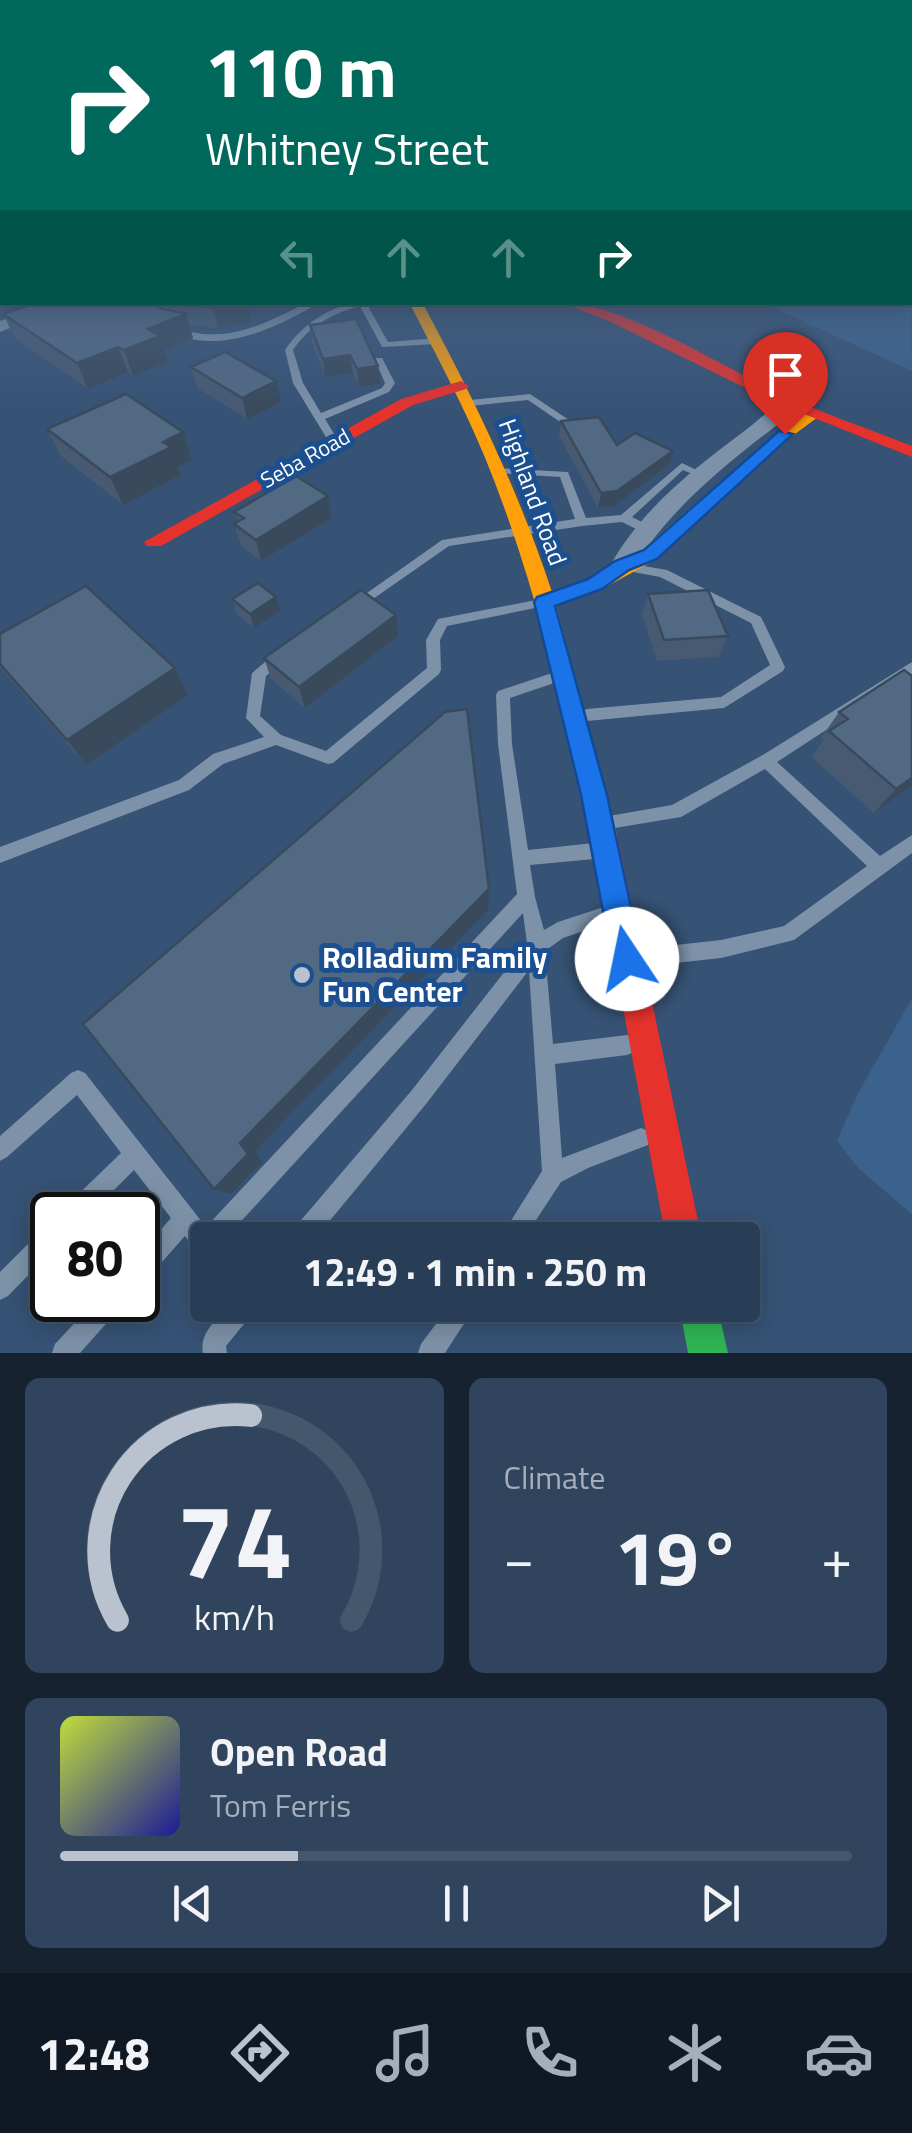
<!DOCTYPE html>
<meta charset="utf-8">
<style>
body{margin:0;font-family:"Titillium Web",sans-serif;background:#30455d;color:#f1f3f6;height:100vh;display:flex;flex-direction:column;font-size:38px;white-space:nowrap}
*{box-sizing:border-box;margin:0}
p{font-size:32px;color:#a5aeba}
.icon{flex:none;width:55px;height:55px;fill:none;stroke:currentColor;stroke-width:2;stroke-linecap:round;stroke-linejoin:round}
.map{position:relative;height:1353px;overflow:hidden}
.side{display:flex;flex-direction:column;gap:25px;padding:25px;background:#162230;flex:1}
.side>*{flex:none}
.guide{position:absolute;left:0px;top:0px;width:912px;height:305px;box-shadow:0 5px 25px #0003,0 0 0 2px #44576d;background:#00695c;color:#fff;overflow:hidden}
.speed{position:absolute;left:30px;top:1192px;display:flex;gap:20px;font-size:50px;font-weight:700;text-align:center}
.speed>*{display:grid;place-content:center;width:130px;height:130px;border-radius:50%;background:#283e57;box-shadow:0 5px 25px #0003,0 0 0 2px #44576d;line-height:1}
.speed .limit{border:5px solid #111;border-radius:15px;background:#fff;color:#111}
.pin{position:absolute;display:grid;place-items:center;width:85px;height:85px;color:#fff;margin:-102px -42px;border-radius:50% 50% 50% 0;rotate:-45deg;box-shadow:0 0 10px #0007}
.pin .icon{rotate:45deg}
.me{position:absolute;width:110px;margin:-55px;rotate:349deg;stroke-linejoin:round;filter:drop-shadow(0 0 8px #0008)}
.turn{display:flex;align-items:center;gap:35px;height:210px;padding:0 40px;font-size:45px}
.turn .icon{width:130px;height:130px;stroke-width:2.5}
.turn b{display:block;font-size:70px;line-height:85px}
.lanes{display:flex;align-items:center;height:95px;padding:0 40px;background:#0003;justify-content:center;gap:50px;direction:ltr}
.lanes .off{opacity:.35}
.big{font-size:75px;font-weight:700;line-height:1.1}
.side .card{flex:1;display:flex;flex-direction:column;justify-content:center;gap:15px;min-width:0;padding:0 35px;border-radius:15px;background:#30455d}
.side .dial{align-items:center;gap:0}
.dial svg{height:260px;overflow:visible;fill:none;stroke:#44576d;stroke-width:7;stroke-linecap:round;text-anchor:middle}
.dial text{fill:#f1f3f6;stroke:none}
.song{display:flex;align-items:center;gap:30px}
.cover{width:120px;height:120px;border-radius:15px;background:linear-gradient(135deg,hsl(70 70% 55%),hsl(240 70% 35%))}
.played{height:10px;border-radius:5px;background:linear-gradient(90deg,#b9c2ce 30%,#44576d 30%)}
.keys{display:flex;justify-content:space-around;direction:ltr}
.heat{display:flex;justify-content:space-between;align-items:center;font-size:55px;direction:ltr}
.side .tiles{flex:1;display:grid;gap:25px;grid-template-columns:1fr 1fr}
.card:last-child{grid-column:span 2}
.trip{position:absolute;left:190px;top:1222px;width:570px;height:100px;border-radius:10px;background:#283e57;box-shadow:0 5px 25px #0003,0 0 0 2px #44576d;font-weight:700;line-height:100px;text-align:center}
.tabs{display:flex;height:160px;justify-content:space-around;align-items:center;background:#101923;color:#a5aeba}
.tabs .icon{width:70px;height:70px}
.tabs .current{color:#b9c2ce}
.tabs b{font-size:45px;color:#f1f3f6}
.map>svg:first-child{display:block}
</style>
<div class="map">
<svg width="912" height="1353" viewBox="0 0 912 1353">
<rect width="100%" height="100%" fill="#365274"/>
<path fill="#3b618d" d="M 910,223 L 912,371 L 763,303 L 910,302 Z
M 912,998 L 912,1214 L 859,1169 L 837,1141 L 857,1095 Z"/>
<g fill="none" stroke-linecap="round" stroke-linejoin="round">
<path fill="#7d92a8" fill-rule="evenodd" d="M 309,302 L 320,302 C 279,327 217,357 171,331 L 175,328 C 228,345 261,325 309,302 Z
M 353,302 L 372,302 L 368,306 L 388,342 L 437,338 L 441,341 L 437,344 L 382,347 L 360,306 C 333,313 309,326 293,350 L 303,383 L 321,413 L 382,388 L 385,383 L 375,360 L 376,358 L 382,358 L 395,383 L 389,392 L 325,419 L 339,442 L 334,445 L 329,442 L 293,383 L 285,350 C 302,325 324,311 353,302 Z
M 530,394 L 575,424 L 575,428 L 569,428 L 528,400 L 470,406 L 465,403 L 470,400 Z
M 682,463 L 709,476 L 704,479 L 683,470 L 632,517 L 650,526 L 650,532 L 642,532 L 622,522 L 582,526 L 449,546 L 360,608 L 352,608 L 350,605 L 442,540 L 575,519 L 560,477 L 498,473 L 493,470 L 494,468 L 568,472 L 586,518 L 621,515 Z
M 627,563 L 667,570 L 761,617 L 785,667 L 783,671 L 724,708 L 587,721 L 582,719 L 580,715 L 582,711 L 587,709 L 721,697 L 770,665 L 751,623 L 660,577 L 623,570 L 621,567 Z
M 541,599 L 545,600 L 547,603 L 545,606 L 447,626 L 440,640 L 441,670 L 439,674 L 333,763 L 328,764 L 276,745 L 223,764 L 189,790 L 0,863 L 0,847 L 179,780 L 213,754 L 264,737 L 246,718 L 252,673 L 276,653 L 286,653 L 288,657 L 266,676 L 260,716 L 281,735 L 326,751 L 427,668 L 426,640 L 438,619 Z
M 912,662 L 912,674 L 777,762 L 880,856 L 912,835 L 912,853 L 794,940 L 721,958 L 648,966 L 642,963 L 639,957 L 642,951 L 648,948 L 721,940 L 784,926 L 867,866 L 765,769 L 681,817 L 615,828 L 609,826 L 607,821 L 609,816 L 672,805 L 761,756 Z
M 558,671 L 563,672 L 565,676 L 563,680 L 510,698 L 512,744 L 528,850 L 594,843 L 600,846 L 602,851 L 600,856 L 594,859 L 530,865 L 535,897 L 544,930 L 558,922 L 607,906 L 613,909 L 616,915 L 613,921 L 563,938 L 545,951 L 553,1044 L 627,1035 L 634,1038 L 637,1045 L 634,1052 L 627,1055 L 555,1064 L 562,1158 L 641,1128 L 648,1131 L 651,1138 L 648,1145 L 588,1168 L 561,1182 L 523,1240 L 499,1240 L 542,1171 L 529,970 L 426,1104 L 314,1240 L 288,1240 L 291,1232 L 412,1090 L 527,943 L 523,913 L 224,1240 L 208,1240 L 208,1254 L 205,1255 L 197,1252 L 185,1236 L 146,1280 L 138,1283 L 138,1256 L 171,1218 L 134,1170 L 89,1215 L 62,1215 L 65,1207 L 121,1153 L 77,1095 L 7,1157 L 0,1161 L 0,1136 L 71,1073 L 78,1070 L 85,1073 L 206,1227 L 517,894 L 498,744 L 496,695 L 498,691 Z
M 52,1225 L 52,1251 L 8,1296 L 0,1300 L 0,1272 L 44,1228 Z
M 96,1300 L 124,1300 L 120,1308 L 80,1353 L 52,1353 L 55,1344 Z
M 230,1305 L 257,1305 L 253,1313 L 226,1346 L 227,1353 L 203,1353 C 199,1333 217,1319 230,1305 Z
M 450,1305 L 476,1305 L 445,1353 L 418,1353 L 421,1344 Z"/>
<path fill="#7d92a8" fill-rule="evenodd" d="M 52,302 L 76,302 L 0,332 L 0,321 Z
M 792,398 L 802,404 L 799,408 C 736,457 672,503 631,572 L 613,572 L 610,566 C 642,508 695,468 747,429 C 761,418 776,403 792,398 Z"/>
<path fill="#30b455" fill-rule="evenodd" d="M 679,1305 L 717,1305 L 728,1353 L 688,1353 Z"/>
<path fill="#ff9f0a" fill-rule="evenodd" d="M 409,302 L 422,302 C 473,397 518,489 552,592 L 588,579 L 643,549 L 779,431 L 808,411 L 822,414 L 791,437 L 657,559 L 602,589 L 556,605 L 617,835 L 613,844 L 604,847 L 595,844 L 591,835 C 564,708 535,581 486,460 C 464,406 436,355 409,302 Z"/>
<path fill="#e5322d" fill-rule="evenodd" d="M 560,302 C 621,302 723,367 781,394 C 824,414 869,429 912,446 L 912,457 L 774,402 L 611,322 Z
M 461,381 L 469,386 L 466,389 L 413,405 L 161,546 L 147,546 L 144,542 L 401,399 Z
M 604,823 L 613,826 L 617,835 L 702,1240 L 666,1240 L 591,835 L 595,826 Z"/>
</g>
<path fill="#475a72" d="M 39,302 L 248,302 L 252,322 L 218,328 L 189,325 L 193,338 L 164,350 L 168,361 L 133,376 L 128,372 L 88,389 L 15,338 L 3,314 Z
M 356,319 L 380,384 L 359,387 L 353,373 L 325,377 L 312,343 L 310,325 Z
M 191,367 L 281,402 L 247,419 L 197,388 Z
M 561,421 L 669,465 L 614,506 L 598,508 L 559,436 Z
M 47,429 L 183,432 L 192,460 L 178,467 L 181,475 L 123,505 L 61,456 Z
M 234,512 L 331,518 L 261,561 L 241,546 L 234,524 L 238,522 Z
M 648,594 L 728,636 L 719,657 L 657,661 L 642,615 Z
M 232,599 L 280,611 L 254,628 L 237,614 Z
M 0,634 L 175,668 L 188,695 L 86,765 L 0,668 Z
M 398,636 L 305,708 L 271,679 L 264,658 Z
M 912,676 L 912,785 L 874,813 L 811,757 L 824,740 L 821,738 L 839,712 Z"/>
<path fill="#394a5c" d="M 2,271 L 2,299 L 0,300 L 0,272 Z
M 248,302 L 252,322 L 218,328 L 213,308 Z
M 186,314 L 193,338 L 164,350 L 168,361 L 133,376 L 124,350 L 148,329 Z
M 118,347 L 128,372 L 88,389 L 77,363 Z
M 350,355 L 353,373 L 325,377 L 323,359 Z
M 378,366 L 380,384 L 359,387 L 357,369 Z
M 276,381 L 281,402 L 247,419 L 242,398 Z
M 183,432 L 192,460 L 178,467 L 181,475 L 123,505 L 110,477 L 163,442 Z
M 673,451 L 669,465 L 614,506 L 598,508 L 601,493 Z
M 328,496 L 331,518 L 261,561 L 256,540 Z
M 276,597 L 280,611 L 254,628 L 250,614 Z
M 396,615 L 398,636 L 305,708 L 299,687 Z
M 175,668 L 188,695 L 86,765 L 67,740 Z
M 912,778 L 912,785 L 874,813 L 896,789 Z
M 489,889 L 488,910 L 255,1151 L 262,1162 L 231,1194 L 214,1189 L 240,1143 Z"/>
<path fill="#526984" stroke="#394a5c" stroke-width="2.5" d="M 0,223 L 2,223 L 2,271 L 0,272 Z
M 39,302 L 150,302 L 160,308 L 186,314 L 148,329 L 160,336 L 124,350 L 118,347 L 77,363 L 3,314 Z
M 172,302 L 245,302 L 213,308 Z
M 356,319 L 378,366 L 357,369 L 350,355 L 323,359 L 310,325 Z
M 225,352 L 276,381 L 242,398 L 191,367 Z
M 126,394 L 183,432 L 163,442 L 171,447 L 110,477 L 47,429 Z
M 599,417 L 617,445 L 635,433 L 673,451 L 617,491 L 601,493 L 561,421 Z
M 296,476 L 328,496 L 256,540 L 234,524 L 244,518 L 234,512 Z
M 258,583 L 276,597 L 250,614 L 232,599 Z
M 86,586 L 175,668 L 67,740 L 0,664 L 0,634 Z
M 361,590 L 396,615 L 299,687 L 264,658 Z
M 708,590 L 728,636 L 664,640 L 648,594 Z
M 904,670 L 912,676 L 912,778 L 896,789 L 829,731 L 848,719 L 839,712 Z
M 467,709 L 489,889 L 240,1143 L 248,1154 L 214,1189 L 83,1024 L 445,712 Z"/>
<linearGradient id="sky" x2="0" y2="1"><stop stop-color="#1e2d40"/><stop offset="0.54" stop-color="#4c6688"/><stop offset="1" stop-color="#4c6688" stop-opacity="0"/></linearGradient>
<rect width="912" height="413" fill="url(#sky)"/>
<path fill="#1a73e8" stroke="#114b97" stroke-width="2.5" d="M 779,431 L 793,434 L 657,559 L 629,570 L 602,589 L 555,606 L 607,795 L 642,959 L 638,970 L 627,974 L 617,970 L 612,959 L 581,795 L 534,602 L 537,597 L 588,579 L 615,561 L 644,550 Z"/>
<circle fill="#b9c2ce" stroke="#1b4f8f" stroke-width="4" cx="302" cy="975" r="10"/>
<g text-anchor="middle" stroke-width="10" stroke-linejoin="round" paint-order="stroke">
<g font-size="22" fill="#fff" stroke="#1b4f8f">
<text transform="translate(305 458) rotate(-29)" y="8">Seba Road</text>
</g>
<g font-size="25" fill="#fff" stroke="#1b4f8f">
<text transform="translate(533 492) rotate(70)" y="9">Highland Road</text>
</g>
<g font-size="30" font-weight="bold" fill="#fff" stroke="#1b4f8f" text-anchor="start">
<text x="322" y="968">Rolladium Family<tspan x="322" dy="34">Fun Center</tspan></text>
</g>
</g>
</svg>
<div class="speed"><div class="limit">80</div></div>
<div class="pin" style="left:785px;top:434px;background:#d93025"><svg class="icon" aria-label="arrive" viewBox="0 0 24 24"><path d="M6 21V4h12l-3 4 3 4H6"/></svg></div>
<svg class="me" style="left:627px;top:959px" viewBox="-20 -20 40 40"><circle r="19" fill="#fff"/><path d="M0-13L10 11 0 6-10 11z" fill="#1a73e8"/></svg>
<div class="trip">12:49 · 1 min · 250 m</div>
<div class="guide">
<div class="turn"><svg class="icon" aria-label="right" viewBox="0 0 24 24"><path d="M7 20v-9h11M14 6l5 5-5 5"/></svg><div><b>110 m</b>Whitney Street</div></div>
<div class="lanes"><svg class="icon off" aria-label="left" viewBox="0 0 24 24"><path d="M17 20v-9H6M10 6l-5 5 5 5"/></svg><svg class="icon off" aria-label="ahead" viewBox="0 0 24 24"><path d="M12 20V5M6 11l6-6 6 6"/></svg><svg class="icon off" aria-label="ahead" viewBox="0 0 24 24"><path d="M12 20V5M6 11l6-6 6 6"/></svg><svg class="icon" aria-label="right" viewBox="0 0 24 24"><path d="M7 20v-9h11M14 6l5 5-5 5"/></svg></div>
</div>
</div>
<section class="side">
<div class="tiles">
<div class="card dial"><svg viewBox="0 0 100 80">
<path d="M14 69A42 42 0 1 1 86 69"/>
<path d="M14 69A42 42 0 0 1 55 6" stroke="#b9c2ce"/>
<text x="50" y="56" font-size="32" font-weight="700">74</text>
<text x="50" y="72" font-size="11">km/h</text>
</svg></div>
<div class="card"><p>Climate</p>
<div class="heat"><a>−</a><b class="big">19°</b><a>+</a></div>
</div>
<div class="card">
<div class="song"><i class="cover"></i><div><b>Open Road</b><p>Tom Ferris</p></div></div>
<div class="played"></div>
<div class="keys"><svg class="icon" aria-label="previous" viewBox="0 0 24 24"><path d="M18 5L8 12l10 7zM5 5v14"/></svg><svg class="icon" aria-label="pause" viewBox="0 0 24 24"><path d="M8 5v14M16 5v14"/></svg><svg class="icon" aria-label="next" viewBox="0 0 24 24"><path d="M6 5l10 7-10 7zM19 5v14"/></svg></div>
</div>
</div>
</section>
<nav class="tabs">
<b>12:48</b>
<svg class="icon current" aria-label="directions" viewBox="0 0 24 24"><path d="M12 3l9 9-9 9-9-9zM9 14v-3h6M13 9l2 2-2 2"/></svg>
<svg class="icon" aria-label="music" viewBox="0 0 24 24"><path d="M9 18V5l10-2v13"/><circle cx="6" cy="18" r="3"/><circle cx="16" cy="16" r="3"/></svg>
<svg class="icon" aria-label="phone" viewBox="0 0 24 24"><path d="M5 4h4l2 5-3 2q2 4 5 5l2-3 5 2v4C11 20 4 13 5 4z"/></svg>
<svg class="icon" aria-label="climate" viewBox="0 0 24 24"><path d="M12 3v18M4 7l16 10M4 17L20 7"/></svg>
<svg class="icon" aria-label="car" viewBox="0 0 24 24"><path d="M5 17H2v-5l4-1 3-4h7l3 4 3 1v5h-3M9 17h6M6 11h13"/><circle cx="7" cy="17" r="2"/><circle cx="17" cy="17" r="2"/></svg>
</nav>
